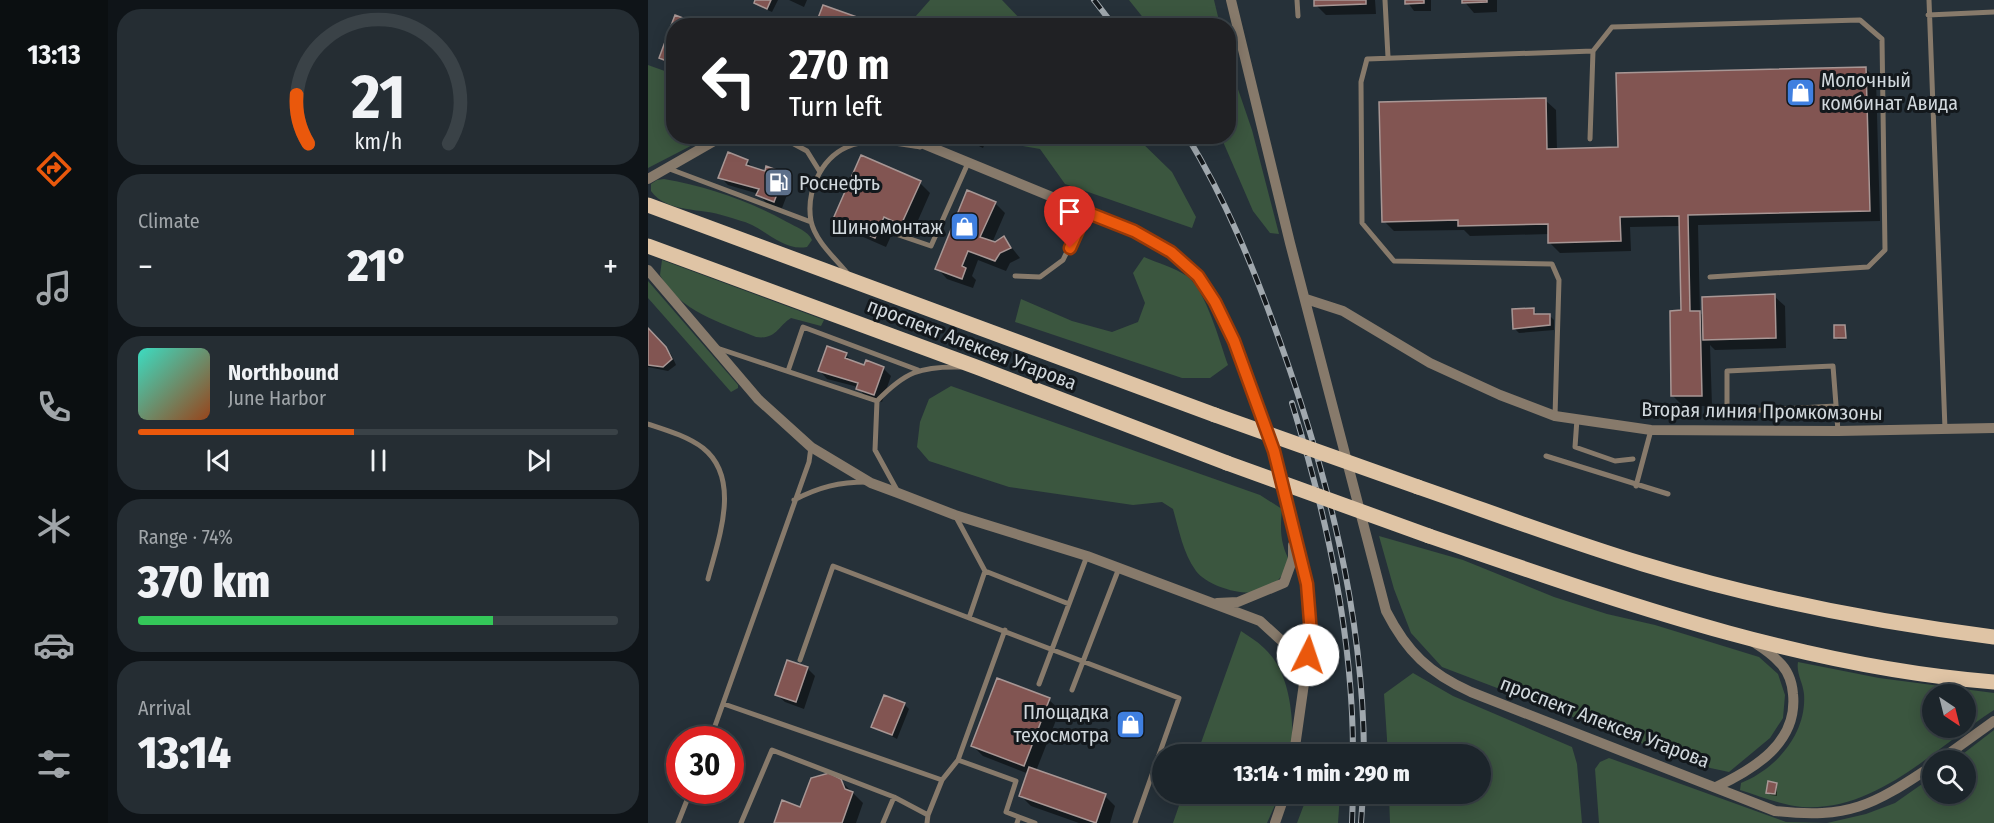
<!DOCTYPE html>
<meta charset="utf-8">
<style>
body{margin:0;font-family:"Fira Sans Condensed",sans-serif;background:#252d33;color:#f1f3f6;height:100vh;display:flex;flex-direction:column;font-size:22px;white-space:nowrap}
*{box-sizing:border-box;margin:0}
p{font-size:20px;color:#a0a5a9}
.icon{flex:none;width:33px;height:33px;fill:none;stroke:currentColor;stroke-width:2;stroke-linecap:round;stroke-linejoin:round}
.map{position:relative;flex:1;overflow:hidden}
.side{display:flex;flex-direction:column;gap:9px;padding:9px;background:#0f1418;width:540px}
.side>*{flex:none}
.hud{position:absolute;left:18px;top:18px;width:570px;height:126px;border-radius:24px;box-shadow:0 3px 15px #0003,0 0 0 2px #3a4247;background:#202124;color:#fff;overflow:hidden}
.needle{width:39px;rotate:145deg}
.buttons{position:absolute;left:1274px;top:684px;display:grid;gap:12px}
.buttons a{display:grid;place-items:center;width:54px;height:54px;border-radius:50%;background:#1c252b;box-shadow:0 3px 15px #0003,0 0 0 2px #3a4247;font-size:30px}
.speed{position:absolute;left:18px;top:726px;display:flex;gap:12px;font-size:30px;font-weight:700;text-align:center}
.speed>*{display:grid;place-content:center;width:78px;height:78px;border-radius:50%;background:#1c252b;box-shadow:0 3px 15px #0003,0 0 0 2px #3a4247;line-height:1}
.speed .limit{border:9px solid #d22;background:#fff;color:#111}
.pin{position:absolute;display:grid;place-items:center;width:51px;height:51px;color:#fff;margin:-62px -26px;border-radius:50% 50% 50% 0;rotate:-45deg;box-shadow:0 0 6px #0007}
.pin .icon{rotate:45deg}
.me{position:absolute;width:66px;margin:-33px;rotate:4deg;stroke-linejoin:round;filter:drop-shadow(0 0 4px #0008)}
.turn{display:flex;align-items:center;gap:21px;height:126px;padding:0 24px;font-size:27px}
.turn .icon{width:78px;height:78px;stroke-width:2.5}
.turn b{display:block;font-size:42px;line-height:51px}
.big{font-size:45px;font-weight:800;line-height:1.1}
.side .tile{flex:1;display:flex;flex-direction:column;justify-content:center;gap:9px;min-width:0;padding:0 21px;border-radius:24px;background:#252d33}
.side .dial{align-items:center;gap:0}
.dial svg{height:156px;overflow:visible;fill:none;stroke:#3a4247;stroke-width:7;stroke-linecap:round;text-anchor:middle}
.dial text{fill:#f1f3f6;stroke:none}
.song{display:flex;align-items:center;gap:18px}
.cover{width:72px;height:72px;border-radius:9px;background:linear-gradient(135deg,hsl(170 70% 55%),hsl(20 70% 35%))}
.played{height:6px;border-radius:3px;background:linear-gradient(90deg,#ea580c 45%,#3a4247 45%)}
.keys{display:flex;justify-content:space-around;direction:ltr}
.heat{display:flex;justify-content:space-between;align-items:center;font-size:33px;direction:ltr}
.charge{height:9px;border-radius:4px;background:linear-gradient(90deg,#34c759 74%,#3a4247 0)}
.trip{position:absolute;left:504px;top:744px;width:339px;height:60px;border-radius:30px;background:#1c252b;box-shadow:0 3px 15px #0003,0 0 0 2px #3a4247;font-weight:800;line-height:60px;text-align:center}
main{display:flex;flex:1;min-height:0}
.menu{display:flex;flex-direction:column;width:108px;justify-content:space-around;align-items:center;background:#0b0f11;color:#a0a5a9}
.menu .icon{width:42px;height:42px}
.menu .current{color:#ea580c}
.menu b{font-size:27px;color:#f1f3f6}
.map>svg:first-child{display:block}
</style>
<main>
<nav class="menu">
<b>13:13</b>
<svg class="icon current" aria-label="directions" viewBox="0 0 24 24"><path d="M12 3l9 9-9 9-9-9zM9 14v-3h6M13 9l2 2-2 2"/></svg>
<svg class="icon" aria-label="music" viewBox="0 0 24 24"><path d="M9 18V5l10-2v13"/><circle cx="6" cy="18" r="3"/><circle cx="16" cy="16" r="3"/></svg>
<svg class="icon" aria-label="phone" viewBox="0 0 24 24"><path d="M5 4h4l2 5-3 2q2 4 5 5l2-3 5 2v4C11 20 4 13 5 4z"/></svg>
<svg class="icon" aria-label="climate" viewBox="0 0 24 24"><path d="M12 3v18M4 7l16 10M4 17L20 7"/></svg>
<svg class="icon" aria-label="car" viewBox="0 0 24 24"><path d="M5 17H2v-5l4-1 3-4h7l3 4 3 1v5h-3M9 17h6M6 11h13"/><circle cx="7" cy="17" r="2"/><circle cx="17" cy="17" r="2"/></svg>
<svg class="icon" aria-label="filters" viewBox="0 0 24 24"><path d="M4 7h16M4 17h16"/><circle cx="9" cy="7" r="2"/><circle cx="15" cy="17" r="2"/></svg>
</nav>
<section class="side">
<div class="tile dial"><svg viewBox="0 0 100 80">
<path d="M14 69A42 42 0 1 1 86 69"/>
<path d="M14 69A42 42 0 0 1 8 44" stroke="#ea580c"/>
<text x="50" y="56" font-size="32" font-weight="700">21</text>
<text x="50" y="72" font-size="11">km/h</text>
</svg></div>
<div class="tile"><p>Climate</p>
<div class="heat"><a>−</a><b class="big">21°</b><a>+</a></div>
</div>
<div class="tile">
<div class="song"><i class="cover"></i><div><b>Northbound</b><p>June Harbor</p></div></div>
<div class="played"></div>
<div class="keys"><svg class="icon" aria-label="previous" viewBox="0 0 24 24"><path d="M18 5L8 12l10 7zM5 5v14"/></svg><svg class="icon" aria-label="pause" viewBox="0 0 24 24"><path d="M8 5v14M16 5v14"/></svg><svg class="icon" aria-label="next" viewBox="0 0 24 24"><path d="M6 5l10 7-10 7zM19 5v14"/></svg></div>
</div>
<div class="tile"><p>Range · 74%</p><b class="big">370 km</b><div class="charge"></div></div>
<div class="tile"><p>Arrival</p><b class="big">13:14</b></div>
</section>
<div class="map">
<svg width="1346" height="823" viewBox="0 0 1346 823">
<rect width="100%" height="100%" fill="#263139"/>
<path fill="#3b563f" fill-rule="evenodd" d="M 282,0 L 354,0 L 378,25 L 260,25 Z
M 481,0 L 566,0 L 572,25 L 501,25 Z
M 581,63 L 604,130 L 631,234 L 622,233 L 605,211 L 573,137 L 580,136 Z
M 0,65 L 25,74 L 26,136 L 60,137 L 0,168 Z
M 361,137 L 488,137 L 524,172 L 548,217 L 544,228 L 417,184 L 392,149 L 369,145 Z
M 16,179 C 61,187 99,200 139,222 C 148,227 160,231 164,240 L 159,247 C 138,251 122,234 104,225 C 96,221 86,219 77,216 C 55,208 18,213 3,191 L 3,184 L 9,180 Z
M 496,257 C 510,263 527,268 539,276 C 558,290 572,343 580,365 L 562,378 L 534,378 L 367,322 L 373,299 L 424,321 L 464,332 L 490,322 L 497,303 L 485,273 Z
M 14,260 L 176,320 L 173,326 L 143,318 C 130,326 128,340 108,337 C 72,322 32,312 12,275 Z
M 0,281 L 90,385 L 90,388 L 83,392 L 0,298 Z
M 303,386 L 612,495 L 634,509 C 632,530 632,545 643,563 C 636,573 629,584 617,590 C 599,598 560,587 548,571 C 535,553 531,530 525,509 L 514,502 L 485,505 L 361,487 L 281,461 L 269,447 L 272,422 L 281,399 Z
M 731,536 L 815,560 L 906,597 L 959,614 L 1007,625 L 1111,657 L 1130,674 L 1137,695 L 1135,718 L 1122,738 L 1081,772 L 1053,766 L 794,667 L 763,633 L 746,589 Z
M 593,631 C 600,636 609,641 616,648 C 643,672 646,720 644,754 L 549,754 Z
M 1150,662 L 1231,678 L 1346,693 L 1346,710 C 1288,747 1229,812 1154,807 C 1134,805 1111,796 1092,790 L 1093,783 C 1128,769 1159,734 1156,694 C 1155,683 1148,673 1150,662 ZM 1284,694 L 1317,694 L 1317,728 L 1284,728 Z
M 765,673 L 805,696 L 924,747 L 929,764 L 934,823 L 742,823 L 741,794 L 832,794 L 832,754 L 740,754 L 736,694 Z
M 1346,730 L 1346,823 L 951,823 L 947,769 L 952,762 L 961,758 L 1138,822 L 1179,823 L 1218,814 L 1247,803 L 1284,777 L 1284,794 L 1317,794 L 1317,760 L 1307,760 Z
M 535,794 L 632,794 L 619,823 L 525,823 Z
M 660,794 L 692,794 L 690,823 L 649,823 Z"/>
<path fill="#0007" d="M 109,0 L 130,0 L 124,12 L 113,7 Z
M 141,0 L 159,0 L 156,7 Z
M 668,0 L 727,0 L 728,14 L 678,15 L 668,5 Z
M 758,0 L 783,0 L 783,11 L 766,11 Z
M 815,0 L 849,0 L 849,12 L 826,13 Z
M 28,17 L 26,26 L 26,70 L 12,58 Z
M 1218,69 L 1228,79 L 1232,221 L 1050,225 L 1052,313 L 1056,316 L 1126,296 L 1137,306 L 1138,348 L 1067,350 L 1062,345 L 1064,406 L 1035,406 L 1025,396 L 1035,312 L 1033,226 L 982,227 L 983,251 L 912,253 L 902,243 L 901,234 L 822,236 L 816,230 L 746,231 L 736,221 L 897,100 L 908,110 L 909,151 L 971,149 Z
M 310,136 L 340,136 L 335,148 Z
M 99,161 L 106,169 L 118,173 L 136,174 L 144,182 L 134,208 L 118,203 L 111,194 L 80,185 L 72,177 Z
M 272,183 L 282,193 L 264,234 L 247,227 L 238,247 L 197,229 L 187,218 Z
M 347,203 L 357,213 L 344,243 L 348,244 L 356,238 L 372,258 L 362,263 L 358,271 L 330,260 L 324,276 L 328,280 L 325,288 L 299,279 L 289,268 Z
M 885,310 L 890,315 L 901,315 L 906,320 L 906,330 L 871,333 L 866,328 Z
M 1197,326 L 1199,339 L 1190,340 L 1188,338 Z
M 0,330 L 23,354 L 28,365 L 20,371 L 0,367 Z
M 198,355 L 207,363 L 235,368 L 243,376 L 234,402 L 217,396 L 210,387 L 179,379 L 172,371 Z
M 159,668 L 167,676 L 156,709 L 137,702 L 129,695 Z
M 350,680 L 401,700 L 412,710 L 388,771 L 457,796 L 467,806 L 462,823 L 431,823 L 383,806 L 373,796 L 381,774 L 335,756 L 324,745 Z
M 256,704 L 261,709 L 249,739 L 225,726 Z
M 192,780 L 215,803 L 208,823 L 127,823 L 152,809 Z
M 1129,784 L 1129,796 L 1122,795 L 1120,792 Z"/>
<path fill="#825552" stroke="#a89795" stroke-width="1.5" d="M 107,0 L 123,0 L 119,9 L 106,3 Z
M 666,0 L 718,0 L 718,4 L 666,6 Z
M 757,0 L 776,0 L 776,3 L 757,4 Z
M 814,0 L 839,0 L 839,2 L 814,3 Z
M 175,5 L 223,22 L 222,26 L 167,26 Z
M 27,15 L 56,26 L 26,26 L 26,64 L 11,58 Z
M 1218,67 L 1222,211 L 1040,215 L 1042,311 L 1052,311 L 1054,396 L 1023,396 L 1022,311 L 1033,310 L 1031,216 L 972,217 L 973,241 L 900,243 L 900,224 L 810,226 L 810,220 L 734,222 L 731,102 L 898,98 L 899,149 L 970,147 L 968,73 Z
M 80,152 L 100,160 L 98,165 L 117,171 L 118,166 L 137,173 L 126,202 L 108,195 L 111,189 L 70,178 Z
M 213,155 L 273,181 L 253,225 L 236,217 L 227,238 L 185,219 Z
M 319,190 L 348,202 L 332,237 L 347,242 L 356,236 L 363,248 L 352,253 L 347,261 L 320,251 L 314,266 L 318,268 L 314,279 L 287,269 Z
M 1127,294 L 1128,338 L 1055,340 L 1054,297 Z
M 886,308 L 886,314 L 902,314 L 902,325 L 865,329 L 864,309 Z
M 1186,325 L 1197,325 L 1198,338 L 1186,338 Z
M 0,328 L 18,347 L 24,359 L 15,367 L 0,365 Z
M 179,346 L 199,353 L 197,358 L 216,365 L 218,360 L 236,367 L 226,395 L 208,389 L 210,383 L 170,371 Z
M 139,660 L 160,667 L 148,702 L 127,695 Z
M 349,678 L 402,698 L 376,766 L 323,746 Z
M 236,695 L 257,703 L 244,735 L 223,727 Z
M 381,767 L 458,794 L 448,823 L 371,796 Z
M 181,773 L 193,779 L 197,789 L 205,792 L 194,823 L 126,823 L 134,800 L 152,807 L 163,778 Z
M 1120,781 L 1129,783 L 1127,794 L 1118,793 Z"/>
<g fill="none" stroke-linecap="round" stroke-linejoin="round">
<path stroke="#877a6b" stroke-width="5" d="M 649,0 L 650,16
M 737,0 L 740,57
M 1281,0 L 1297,429
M 1280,15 L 1346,12
M 131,136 L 159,151 L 172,172
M 942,139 L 945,51
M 19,168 L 163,222
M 236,230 L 283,246 L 320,163
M 200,274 C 188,259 167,241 163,221 C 158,193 172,159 199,147 C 221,137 250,144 272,147
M 367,276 L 392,277 L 415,260 L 438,212
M 69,348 L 229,401
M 140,371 L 155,327 L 270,370
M 1187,406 L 1079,412 L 1079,371 L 1185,366 L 1190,431
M 907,416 L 911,280 L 904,264 L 746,261 L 714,223 L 713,82 L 719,59 L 945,51 L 964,27 L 1212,20 L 1234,39 L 1237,250 L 1220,267 L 1062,277
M 929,419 L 927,447 L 967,461 L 985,459
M 0,424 C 18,430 39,436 55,448 C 94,479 70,540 60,579
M 898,456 L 1020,494
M 988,486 L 1003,430
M 250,492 L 227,450 L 229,401 C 257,372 272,366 313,367
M 146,500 C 171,487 191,482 219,482
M 308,517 L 337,571 L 421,604
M 321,618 L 337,571
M 152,660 L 185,566 L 531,698 L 487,823
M 391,684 L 439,556
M 424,690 L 471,568
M 76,704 L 294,780
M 62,740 L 161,462 L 163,447
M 310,760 L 368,781 L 358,812 L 371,817 L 369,823
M 371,817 L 387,823
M 30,823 L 43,790
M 93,823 L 124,750 L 246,797 L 280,815
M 235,823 L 246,797
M 279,823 L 280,815 L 294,780 L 310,760 L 357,630"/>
<path stroke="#877a6b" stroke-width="10" d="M 583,0 L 642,243 L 738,611 C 759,652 781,673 823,692 L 1127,811 C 1201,819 1224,806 1284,766
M 256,136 L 487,231 L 523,252 L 550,276 L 567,302 L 587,341 L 626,451 L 659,584 L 663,634 L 646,754
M 0,179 L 75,136
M 0,270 L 110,399 L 163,447 L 223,483 L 250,493 L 307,515 L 439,556 L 612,621 L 646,652 L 653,678
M 658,299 L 695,311 L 782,363 L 852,395 L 907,416 L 1003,430 L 1190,431 L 1346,428
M 569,603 L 590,602 L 636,583 L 645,558 L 645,545
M 1292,760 L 1346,721
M 1068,787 C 1106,769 1150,743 1145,694 C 1144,681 1140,670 1130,661 C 1123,653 1113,647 1104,641
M 627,823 L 637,794"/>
<path stroke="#dfc4a5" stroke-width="15" d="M 0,205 L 567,415
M 0,246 L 331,368 L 579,463
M 770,487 C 845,513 919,541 995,564 C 1110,599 1227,622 1346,637
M 781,536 C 965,599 1151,667 1346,682"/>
<defs>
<path id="rail" d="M 446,0 L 466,26
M 539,136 C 578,200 606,269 631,339 C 679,473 715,611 716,754
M 644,403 C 679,518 705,635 705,754
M 704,823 L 705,794
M 713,823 L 715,794"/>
</defs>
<use href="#rail" stroke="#a0a8ae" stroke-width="6"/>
<use href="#rail" stroke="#13181c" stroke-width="4" stroke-dasharray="11" stroke-linecap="butt"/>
<path stroke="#dfc4a5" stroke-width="15" d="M 567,415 L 770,487
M 579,463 L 781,536"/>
</g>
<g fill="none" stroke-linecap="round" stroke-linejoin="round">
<defs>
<path id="route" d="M 422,248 L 438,212 L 486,231 L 523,252 L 550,276 L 567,302 L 586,341 L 626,451 L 659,584 L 663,634 L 660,655"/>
</defs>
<use href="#route" stroke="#983908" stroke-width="15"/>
<use href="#route" stroke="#ea580c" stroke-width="10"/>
</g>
<defs>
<symbol id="shop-square" viewBox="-11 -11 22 22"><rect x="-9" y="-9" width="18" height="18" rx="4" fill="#3f7fe0" stroke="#13181c"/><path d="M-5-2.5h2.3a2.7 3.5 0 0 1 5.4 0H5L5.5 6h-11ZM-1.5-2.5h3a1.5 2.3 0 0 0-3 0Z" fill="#fff"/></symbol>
<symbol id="fuel-square" viewBox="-11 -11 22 22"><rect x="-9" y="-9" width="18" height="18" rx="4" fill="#5c6f8a" stroke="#13181c"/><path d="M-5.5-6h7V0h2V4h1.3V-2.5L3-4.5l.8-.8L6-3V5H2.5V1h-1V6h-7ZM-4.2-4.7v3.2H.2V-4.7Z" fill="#fff"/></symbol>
</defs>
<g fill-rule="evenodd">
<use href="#shop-square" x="1136" y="76" width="33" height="33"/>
<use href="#fuel-square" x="114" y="166" width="33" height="33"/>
<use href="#shop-square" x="300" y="210" width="33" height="33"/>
<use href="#shop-square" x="466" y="708" width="33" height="33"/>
</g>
<g text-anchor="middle" stroke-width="6" stroke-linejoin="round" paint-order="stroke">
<g font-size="20" fill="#d1d8dd" stroke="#13181c" text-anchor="start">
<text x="1173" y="87">Молочный<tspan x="1173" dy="23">комбинат Авида</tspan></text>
<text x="151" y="190">Роснефть</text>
<text x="295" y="234" text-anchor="end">Шиномонтаж</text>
<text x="461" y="719" text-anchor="end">Площадка<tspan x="461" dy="23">техосмотра</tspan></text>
</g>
<g font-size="20" fill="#d1d8dd" stroke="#13181c">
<text transform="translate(324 344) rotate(21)" y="7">проспект Алексея Угарова</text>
<text transform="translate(1114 411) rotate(1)" y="7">Вторая линия Промкомзоны</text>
<text transform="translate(957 722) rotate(21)" y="7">проспект Алексея Угарова</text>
</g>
</g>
</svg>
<div class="buttons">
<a><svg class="needle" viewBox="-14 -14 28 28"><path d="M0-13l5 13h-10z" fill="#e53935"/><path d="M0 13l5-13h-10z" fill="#a0a5a9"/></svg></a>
<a><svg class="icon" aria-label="search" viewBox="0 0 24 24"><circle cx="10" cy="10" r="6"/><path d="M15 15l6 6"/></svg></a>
</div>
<div class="speed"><div class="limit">30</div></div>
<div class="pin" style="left:422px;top:248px;background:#d93025"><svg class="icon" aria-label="arrive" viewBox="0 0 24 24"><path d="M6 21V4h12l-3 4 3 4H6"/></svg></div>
<svg class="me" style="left:660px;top:655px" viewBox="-20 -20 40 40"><circle r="19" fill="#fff"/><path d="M0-13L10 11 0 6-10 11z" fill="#ea580c"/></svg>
<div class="trip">13:14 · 1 min · 290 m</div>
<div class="hud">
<div class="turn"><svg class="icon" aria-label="left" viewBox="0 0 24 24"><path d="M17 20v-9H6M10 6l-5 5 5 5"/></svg><div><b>270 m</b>Turn left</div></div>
</div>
</div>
</main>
